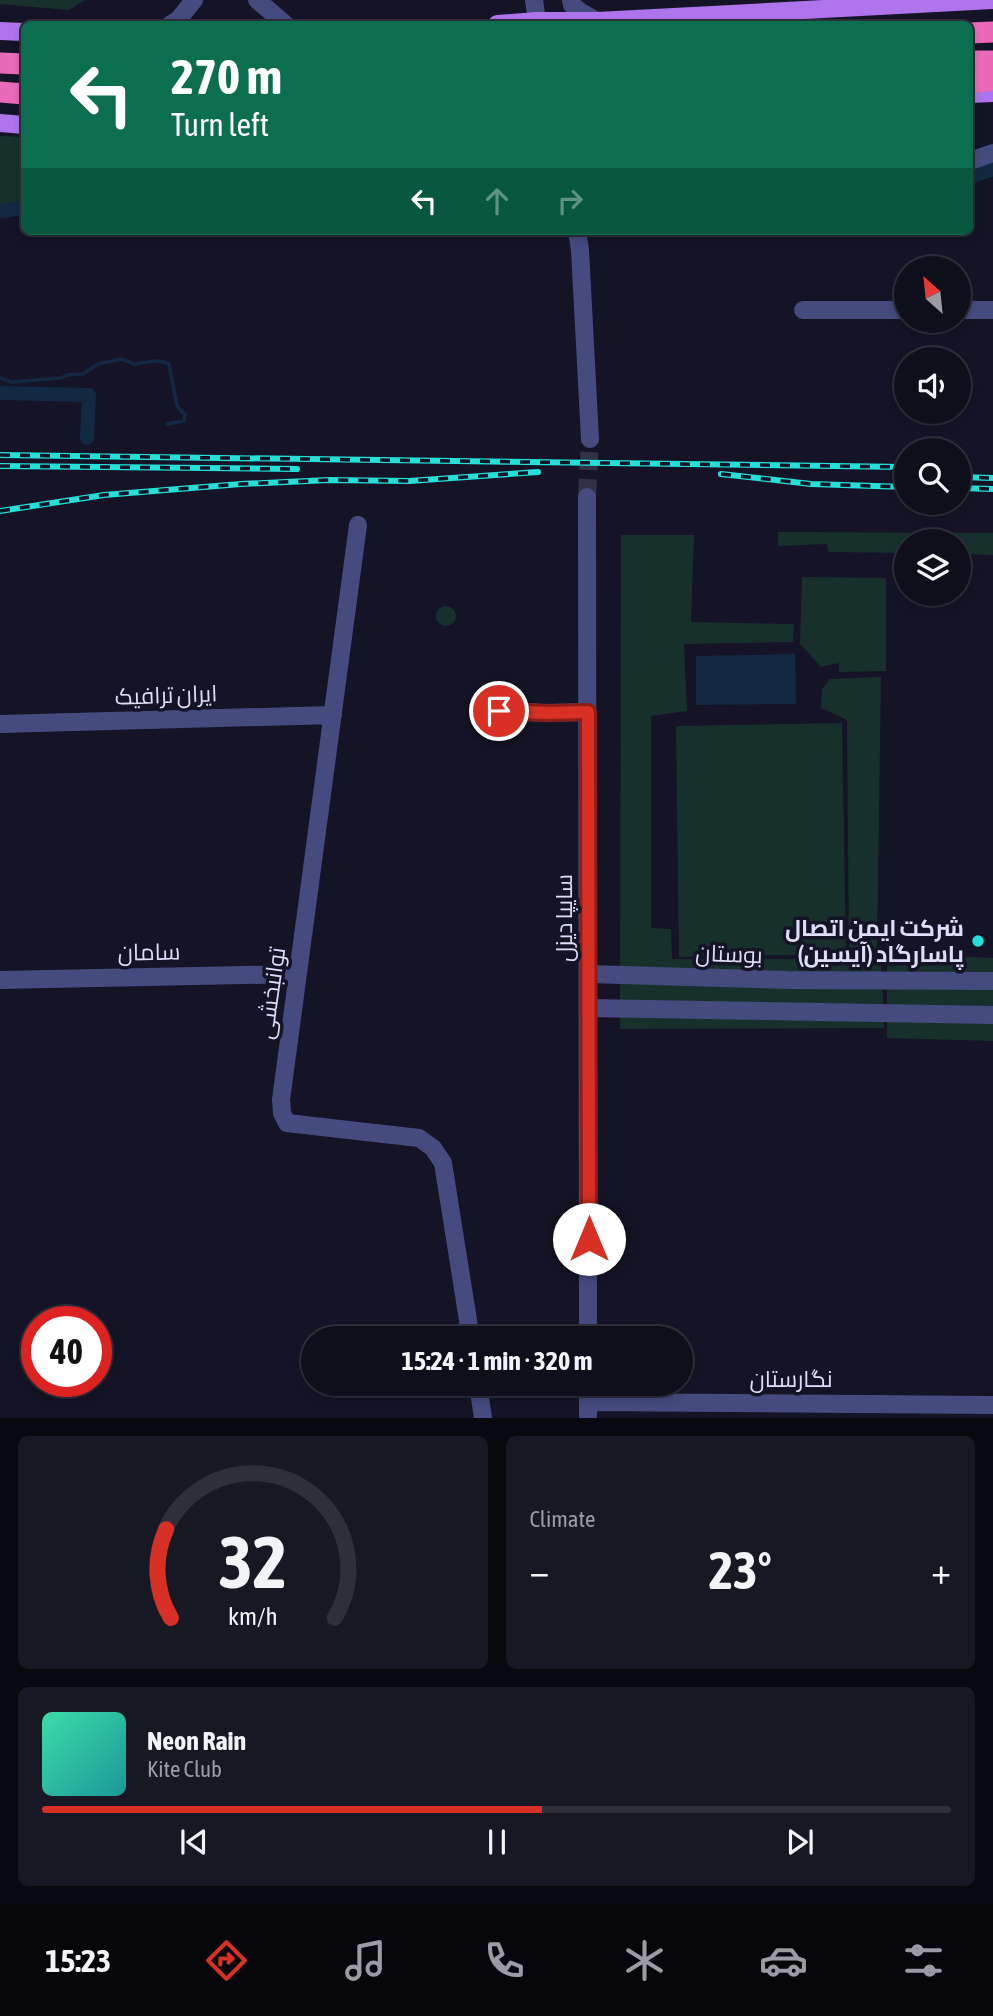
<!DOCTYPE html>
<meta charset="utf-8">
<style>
body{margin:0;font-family:"Asap Condensed",Cairo,sans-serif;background:#181825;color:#f1f3f6;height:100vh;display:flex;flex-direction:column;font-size:26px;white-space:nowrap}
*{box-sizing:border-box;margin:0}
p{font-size:23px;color:#9b9ca3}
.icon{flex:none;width:38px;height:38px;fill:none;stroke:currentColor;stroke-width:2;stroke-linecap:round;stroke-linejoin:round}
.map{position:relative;height:1418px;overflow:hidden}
.panel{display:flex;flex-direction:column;gap:18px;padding:18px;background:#08080f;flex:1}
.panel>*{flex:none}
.guide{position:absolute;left:21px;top:21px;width:952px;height:214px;border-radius:10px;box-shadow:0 4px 10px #0003,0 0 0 2px #2f2f3b;background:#0b6e4f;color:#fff;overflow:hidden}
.needle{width:46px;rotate:333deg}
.controls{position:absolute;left:894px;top:256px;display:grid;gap:14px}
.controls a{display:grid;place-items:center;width:77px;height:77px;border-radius:50%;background:#0f0f1c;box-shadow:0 4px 10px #0003,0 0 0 2px #2f2f3b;font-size:35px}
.speed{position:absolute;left:21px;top:1306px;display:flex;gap:14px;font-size:35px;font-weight:700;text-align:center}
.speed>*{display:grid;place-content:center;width:91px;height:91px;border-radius:50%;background:#0f0f1c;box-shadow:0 4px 10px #0003,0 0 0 2px #2f2f3b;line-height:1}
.speed .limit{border:10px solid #d22;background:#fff;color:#111}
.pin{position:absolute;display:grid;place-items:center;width:60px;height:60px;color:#fff;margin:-30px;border:4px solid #fff;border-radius:50%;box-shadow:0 2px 7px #0007}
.me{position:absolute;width:77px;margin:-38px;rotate:0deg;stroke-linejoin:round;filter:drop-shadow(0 0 5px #0008)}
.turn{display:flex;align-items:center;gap:24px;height:147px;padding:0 35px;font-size:32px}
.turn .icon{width:91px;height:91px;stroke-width:2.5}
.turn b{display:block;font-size:49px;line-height:60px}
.lanes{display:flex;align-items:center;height:66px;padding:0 35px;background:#0003;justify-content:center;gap:35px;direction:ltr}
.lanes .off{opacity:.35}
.big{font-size:52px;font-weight:700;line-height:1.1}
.panel .widget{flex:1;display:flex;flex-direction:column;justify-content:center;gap:10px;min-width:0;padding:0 24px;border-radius:10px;background:#181825}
.panel .dial{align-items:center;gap:0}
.dial svg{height:182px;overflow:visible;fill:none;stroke:#2f2f3b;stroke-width:7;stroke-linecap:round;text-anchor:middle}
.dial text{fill:#f1f3f6;stroke:none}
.song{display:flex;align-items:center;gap:21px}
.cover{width:84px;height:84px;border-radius:10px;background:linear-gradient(135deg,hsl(160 70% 55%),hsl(180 70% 35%))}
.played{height:7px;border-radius:4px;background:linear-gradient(90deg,#d93025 55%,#2f2f3b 55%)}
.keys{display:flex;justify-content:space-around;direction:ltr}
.heat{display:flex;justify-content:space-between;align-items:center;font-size:38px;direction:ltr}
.panel .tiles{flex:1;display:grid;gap:18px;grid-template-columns:1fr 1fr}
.widget:last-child{grid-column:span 2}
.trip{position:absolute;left:301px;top:1326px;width:392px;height:70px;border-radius:35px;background:#0f0f1c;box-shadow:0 4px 10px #0003,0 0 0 2px #2f2f3b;font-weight:700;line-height:70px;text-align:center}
.menu{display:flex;height:112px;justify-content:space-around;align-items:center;background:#06060b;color:#9b9ca3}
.menu .icon{width:49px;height:49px}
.menu .current{color:#d93025}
.menu b{font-size:32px;color:#f1f3f6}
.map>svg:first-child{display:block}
</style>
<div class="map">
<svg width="993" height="1418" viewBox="0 0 993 1418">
<rect width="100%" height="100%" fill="#141426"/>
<path fill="#17302b" d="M 0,0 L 85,0 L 69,10 L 0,4 Z
M 0,136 L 24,137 L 24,201 L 0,205 Z
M 778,532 L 993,533 L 993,555 L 959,554 L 959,541 L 906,541 L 906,553 L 828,552 L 827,544 L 778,546 Z
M 621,535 L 694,535 L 691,622 L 794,624 L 793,642 L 684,644 L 687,711 L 651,716 L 651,928 L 671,929 L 672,959 L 849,959 L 847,720 L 821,708 L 822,689 L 830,679 L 881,677 L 877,946 L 881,957 L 884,1028 L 620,1029 Z
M 802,577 L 886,578 L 886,671 L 839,672 L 839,663 L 821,667 L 800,644 Z
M436 616a10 10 0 1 1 20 0a10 10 0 1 1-20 0Z
M 842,723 L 846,954 L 679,957 L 676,726 Z
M 887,954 L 993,958 L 993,1041 L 887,1038 Z"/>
<path fill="#122941" d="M 795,654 L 796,704 L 696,705 L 696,656 Z"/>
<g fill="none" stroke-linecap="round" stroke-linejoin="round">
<path stroke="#122941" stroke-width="3.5" d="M 0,378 L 11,382 L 61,378 L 67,375 L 83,374 L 98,364 L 122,359 L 133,364 C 145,364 157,357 169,364 L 177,406 L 185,415 L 184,421 L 167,424"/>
<path stroke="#122941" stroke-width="14" d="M 970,177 L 993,169
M 0,211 L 24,208
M 0,393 L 89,395 L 87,438"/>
<path stroke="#323246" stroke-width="18" stroke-dasharray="18 9" stroke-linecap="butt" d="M 587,497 L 590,439"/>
<path stroke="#454b7f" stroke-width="18" d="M 257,0 L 285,24
M 534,0 L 537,21
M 571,0 L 572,5 L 581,12 L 597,21
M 171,24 L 178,20 L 194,0
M 970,161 L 993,153
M 577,231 L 580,250 L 590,439
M 803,310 L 906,310
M 959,310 L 993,310
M 587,497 L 588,1339
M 358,525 L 281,1100 L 282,1113 L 287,1123 L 419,1138 L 433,1148 L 443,1163 L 471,1339
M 500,711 L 547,713 L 588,712
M 0,724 L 333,715
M 589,974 L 788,980 L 993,981
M 0,980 L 298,974
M 589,1008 L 993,1015
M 478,1384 L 483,1418
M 588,1402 L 993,1405
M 588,1418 L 588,1384"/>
<path stroke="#ae74eb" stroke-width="18" d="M 497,24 L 537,21 L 597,21 L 993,0
M 0,31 L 24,32
M 970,94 L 993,93
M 0,123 L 24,125"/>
<path stroke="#ea69b8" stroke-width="21" d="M 970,33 L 993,32
M 970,61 L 993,61
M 0,63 L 24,64
M 970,83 L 993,80
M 0,92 L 24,94"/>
<defs>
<path id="rail" d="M 0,455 L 906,467
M 0,466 L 297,469
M 721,474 L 811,484 L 906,487
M 959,477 L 993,478
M 959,488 L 993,489
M 0,511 L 104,495 L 241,484 L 329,480 L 409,481 L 538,472"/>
</defs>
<use href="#rail" stroke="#24e0d9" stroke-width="6"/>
<use href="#rail" stroke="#141426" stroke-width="3.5" stroke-dasharray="10" stroke-linecap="butt"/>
</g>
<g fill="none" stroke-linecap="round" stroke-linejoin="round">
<defs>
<path id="route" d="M 499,711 L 547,713 L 588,712 L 589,1239"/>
</defs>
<use href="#route" stroke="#8d1f18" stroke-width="18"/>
<use href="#route" stroke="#d93025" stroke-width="12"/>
</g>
<circle fill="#24e0d9" stroke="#141426" stroke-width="2.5" cx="978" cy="941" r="7"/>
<g text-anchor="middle" stroke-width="7" stroke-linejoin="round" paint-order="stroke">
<g font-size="23" fill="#dedefa" stroke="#141426">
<text transform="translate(166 695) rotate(-2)" y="8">ایران ترافیک</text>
<text transform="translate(564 918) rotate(-90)" y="8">سایپا دیزل</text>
<text transform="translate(149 952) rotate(-1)" y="8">سامان</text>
<text transform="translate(729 954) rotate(2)" y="8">بوستان</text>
<text transform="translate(271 993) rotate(-82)" y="8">توانبخشی</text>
<text x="791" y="1387">نگارستان</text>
</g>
<g font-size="23" font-weight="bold" fill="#dedefa" stroke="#141426" text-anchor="end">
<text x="964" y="936">شرکت ایمن اتصال<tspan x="964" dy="26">پاسارگاد (آیسین)</tspan></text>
</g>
</g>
</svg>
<div class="controls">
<a><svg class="needle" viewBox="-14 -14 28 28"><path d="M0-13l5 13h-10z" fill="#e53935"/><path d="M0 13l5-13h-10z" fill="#9b9ca3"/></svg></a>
<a><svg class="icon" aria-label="sound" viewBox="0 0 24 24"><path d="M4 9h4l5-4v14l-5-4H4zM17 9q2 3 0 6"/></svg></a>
<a><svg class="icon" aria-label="search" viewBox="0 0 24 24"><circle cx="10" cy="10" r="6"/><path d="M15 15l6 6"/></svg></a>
<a><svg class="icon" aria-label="layers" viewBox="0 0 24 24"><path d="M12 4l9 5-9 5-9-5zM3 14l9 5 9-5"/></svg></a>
</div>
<div class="speed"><div class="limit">40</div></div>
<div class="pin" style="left:499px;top:711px;background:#d93025"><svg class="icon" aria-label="arrive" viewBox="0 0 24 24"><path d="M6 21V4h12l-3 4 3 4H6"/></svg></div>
<svg class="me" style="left:589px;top:1239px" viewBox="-20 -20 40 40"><circle r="19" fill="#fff"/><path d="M0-13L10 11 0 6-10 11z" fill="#d93025"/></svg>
<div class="trip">15:24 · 1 min · 320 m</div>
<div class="guide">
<div class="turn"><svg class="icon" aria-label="left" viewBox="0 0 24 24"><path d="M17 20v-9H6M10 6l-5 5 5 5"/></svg><div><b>270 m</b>Turn left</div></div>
<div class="lanes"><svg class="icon" aria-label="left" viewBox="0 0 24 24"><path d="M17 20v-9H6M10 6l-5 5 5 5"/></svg><svg class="icon off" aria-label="ahead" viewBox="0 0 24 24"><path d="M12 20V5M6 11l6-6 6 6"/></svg><svg class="icon off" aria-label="right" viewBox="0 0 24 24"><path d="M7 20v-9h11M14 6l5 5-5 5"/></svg></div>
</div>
</div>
<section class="panel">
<div class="tiles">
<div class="widget dial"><svg viewBox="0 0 100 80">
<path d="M14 69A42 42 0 1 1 86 69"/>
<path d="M14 69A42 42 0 0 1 12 30" stroke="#d93025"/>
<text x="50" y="56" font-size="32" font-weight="700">32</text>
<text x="50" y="72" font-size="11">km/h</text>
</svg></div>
<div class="widget"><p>Climate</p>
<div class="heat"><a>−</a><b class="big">23°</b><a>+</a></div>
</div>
<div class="widget">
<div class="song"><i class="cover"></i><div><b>Neon Rain</b><p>Kite Club</p></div></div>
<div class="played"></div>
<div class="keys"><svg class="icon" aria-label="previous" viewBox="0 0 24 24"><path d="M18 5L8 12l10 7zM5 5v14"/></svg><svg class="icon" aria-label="pause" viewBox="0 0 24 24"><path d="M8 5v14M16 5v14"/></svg><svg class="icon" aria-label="next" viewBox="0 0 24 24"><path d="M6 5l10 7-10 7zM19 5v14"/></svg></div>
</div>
</div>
</section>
<nav class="menu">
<b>15:23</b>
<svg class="icon current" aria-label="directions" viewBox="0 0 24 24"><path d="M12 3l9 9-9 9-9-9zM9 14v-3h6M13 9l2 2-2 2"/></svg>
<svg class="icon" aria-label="music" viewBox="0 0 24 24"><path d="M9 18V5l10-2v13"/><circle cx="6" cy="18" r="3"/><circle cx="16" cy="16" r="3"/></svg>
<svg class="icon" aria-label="phone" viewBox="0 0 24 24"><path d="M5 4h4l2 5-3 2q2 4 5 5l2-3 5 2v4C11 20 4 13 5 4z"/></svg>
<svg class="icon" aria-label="climate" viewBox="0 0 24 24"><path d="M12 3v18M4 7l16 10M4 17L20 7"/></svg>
<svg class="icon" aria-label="car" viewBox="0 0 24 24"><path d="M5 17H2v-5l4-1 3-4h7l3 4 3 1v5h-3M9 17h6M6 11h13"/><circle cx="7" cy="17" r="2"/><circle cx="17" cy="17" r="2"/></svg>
<svg class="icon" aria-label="filters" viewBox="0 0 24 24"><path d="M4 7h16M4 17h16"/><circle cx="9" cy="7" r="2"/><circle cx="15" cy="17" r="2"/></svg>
</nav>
